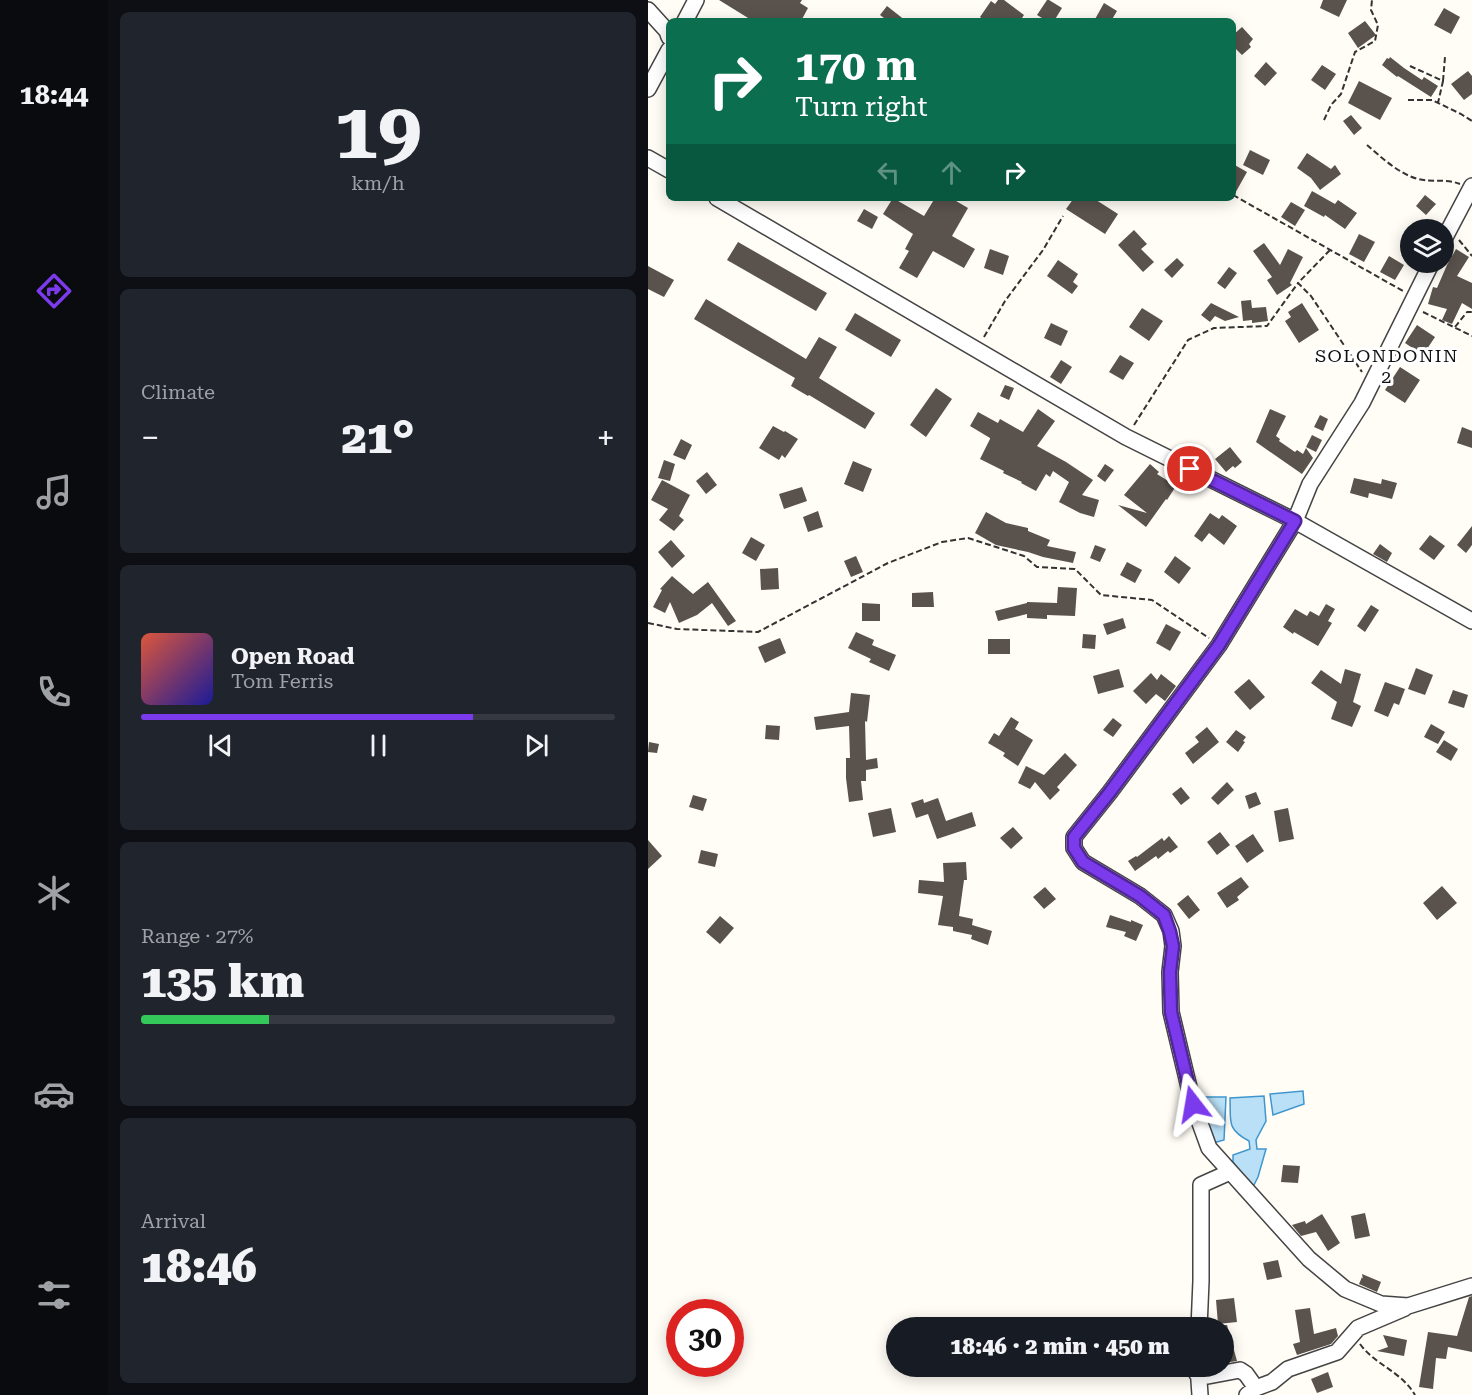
<!DOCTYPE html>
<meta charset="utf-8">
<style>
body{margin:0;font-family:"Roboto Serif",serif;background:#20242c;color:#f1f3f6;height:100vh;display:flex;flex-direction:column;font-size:22px;white-space:nowrap}
*{box-sizing:border-box;margin:0}
p{font-size:20px;color:#9ea1a6}
.icon{flex:none;width:33px;height:33px;fill:none;stroke:currentColor;stroke-width:2;stroke-linecap:round;stroke-linejoin:round}
.map{position:relative;flex:1;overflow:hidden}
.details{display:flex;flex-direction:column;gap:12px;padding:12px;background:#0d0f14;width:540px}
.details>*{flex:none}
.top-card{position:absolute;left:18px;top:18px;width:570px;height:183px;border-radius:9px;box-shadow:0 3px 15px #0003;background:#0b6e4f;color:#fff;overflow:hidden}
.buttons{position:absolute;left:752px;top:219px;display:grid;gap:12px}
.buttons a{display:grid;place-items:center;width:54px;height:54px;border-radius:50%;background:#171b24;box-shadow:0 3px 15px #0003;font-size:30px}
.speed{position:absolute;left:18px;top:1299px;display:flex;gap:12px;font-size:30px;font-weight:700;text-align:center}
.speed>*{display:grid;place-content:center;width:78px;height:78px;border-radius:50%;background:#171b24;box-shadow:0 3px 15px #0003;line-height:1}
.speed .limit{border:9px solid #d22;background:#fff;color:#111}
.pin{position:absolute;display:grid;place-items:center;width:51px;height:51px;color:#fff;margin:-26px;border:3px solid #fff;border-radius:50%;box-shadow:0 2px 6px #0007}
.me{position:absolute;width:66px;margin:-33px;rotate:346deg;stroke-linejoin:round;filter:drop-shadow(0 0 4px #0008)}
.turn{display:flex;align-items:center;gap:21px;height:126px;padding:0 30px;font-size:27px}
.turn .icon{width:78px;height:78px;stroke-width:2.5}
.turn b{display:block;font-size:42px;line-height:51px}
.lanes{display:flex;align-items:center;height:57px;padding:0 30px;background:#0003;justify-content:center;gap:30px;direction:ltr}
.lanes .off{opacity:.35}
.big{font-size:45px;font-weight:800;line-height:1.1}
.details .widget{flex:1;display:flex;flex-direction:column;justify-content:center;gap:9px;min-width:0;padding:0 21px;border-radius:9px;background:#20242c}
.details .dial{align-items:center;gap:0}
.dial b{font-size:78px;line-height:1}
.song{display:flex;align-items:center;gap:18px}
.cover{width:72px;height:72px;border-radius:9px;background:linear-gradient(135deg,hsl(10 70% 55%),hsl(240 70% 35%))}
.played{height:6px;border-radius:3px;background:linear-gradient(90deg,#7c3aed 70%,#363941 70%)}
.keys{display:flex;justify-content:space-around;direction:ltr}
.heat{display:flex;justify-content:space-between;align-items:center;font-size:33px;direction:ltr}
.charge{height:9px;border-radius:4px;background:linear-gradient(90deg,#34c759 27%,#363941 0)}
.trip{position:absolute;left:238px;top:1317px;width:348px;height:60px;border-radius:30px;background:#171b24;box-shadow:0 3px 15px #0003;font-weight:800;line-height:60px;text-align:center}
main{display:flex;flex:1;min-height:0}
.tabs{display:flex;flex-direction:column;width:108px;justify-content:space-around;align-items:center;background:#090b0e;color:#9ea1a6}
.tabs .icon{width:42px;height:42px}
.tabs .current{color:#7c3aed}
.tabs b{font-size:27px;color:#f1f3f6}
.map>svg:first-child{display:block}
</style>
<main>
<nav class="tabs">
<b>18:44</b>
<svg class="icon current" aria-label="directions" viewBox="0 0 24 24"><path d="M12 3l9 9-9 9-9-9zM9 14v-3h6M13 9l2 2-2 2"/></svg>
<svg class="icon" aria-label="music" viewBox="0 0 24 24"><path d="M9 18V5l10-2v13"/><circle cx="6" cy="18" r="3"/><circle cx="16" cy="16" r="3"/></svg>
<svg class="icon" aria-label="phone" viewBox="0 0 24 24"><path d="M5 4h4l2 5-3 2q2 4 5 5l2-3 5 2v4C11 20 4 13 5 4z"/></svg>
<svg class="icon" aria-label="climate" viewBox="0 0 24 24"><path d="M12 3v18M4 7l16 10M4 17L20 7"/></svg>
<svg class="icon" aria-label="car" viewBox="0 0 24 24"><path d="M5 17H2v-5l4-1 3-4h7l3 4 3 1v5h-3M9 17h6M6 11h13"/><circle cx="7" cy="17" r="2"/><circle cx="17" cy="17" r="2"/></svg>
<svg class="icon" aria-label="filters" viewBox="0 0 24 24"><path d="M4 7h16M4 17h16"/><circle cx="9" cy="7" r="2"/><circle cx="15" cy="17" r="2"/></svg>
</nav>
<section class="details">
<div class="widget dial"><b>19</b><p>km/h</p></div>
<div class="widget"><p>Climate</p>
<div class="heat"><a>−</a><b class="big">21°</b><a>+</a></div>
</div>
<div class="widget">
<div class="song"><i class="cover"></i><div><b>Open Road</b><p>Tom Ferris</p></div></div>
<div class="played"></div>
<div class="keys"><svg class="icon" aria-label="previous" viewBox="0 0 24 24"><path d="M18 5L8 12l10 7zM5 5v14"/></svg><svg class="icon" aria-label="pause" viewBox="0 0 24 24"><path d="M8 5v14M16 5v14"/></svg><svg class="icon" aria-label="next" viewBox="0 0 24 24"><path d="M6 5l10 7-10 7zM19 5v14"/></svg></div>
</div>
<div class="widget"><p>Range · 27%</p><b class="big">135 km</b><div class="charge"></div></div>
<div class="widget"><p>Arrival</p><b class="big">18:46</b></div>
</section>
<div class="map">
<svg width="824" height="1395" viewBox="0 0 824 1395">
<rect width="100%" height="100%" fill="#fffdf5"/>
<path fill="#b9e0f7" stroke="#3f96cf" stroke-width="1.5" d="M 655,1091 L 656,1104 L 625,1115 L 622,1094 Z
M 616,1096 L 618,1121 L 608,1140 L 609,1149 L 618,1149 L 610,1177 L 606,1185 L 600,1184 L 585,1162 L 585,1155 L 602,1149 L 601,1141 C 578,1129 583,1121 582,1098 Z
M 548,1097 L 578,1097 L 576,1140 L 565,1143 Z"/>
<path fill="#5a524d" d="M 71,0 L 154,0 L 152,3 L 160,8 L 153,21 L 105,21 Z
M 350,0 L 356,0 L 376,15 L 372,21 L 337,21 L 332,17 L 343,1 L 347,4 Z
M 399,0 L 401,0 L 414,8 L 406,21 L 399,21 L 389,15 Z
M 675,0 L 699,0 L 691,17 L 672,8 Z
M 456,3 L 469,11 L 463,21 L 446,21 Z
M 239,6 L 258,21 L 240,21 L 232,15 Z
M 796,8 L 812,17 L 803,34 L 786,25 Z
M 717,21 L 728,35 L 710,48 L 700,33 Z
M 594,27 L 605,39 L 601,44 L 603,47 L 594,55 L 585,46 L 585,35 Z
M 742,57 L 756,68 L 774,80 L 776,77 L 790,86 L 783,97 L 750,76 L 749,77 L 734,65 L 739,58 L 741,59 Z
M 618,62 L 629,73 L 617,86 L 606,76 Z
M 674,65 L 688,74 L 677,90 L 663,80 Z
M 820,71 L 824,76 L 824,94 L 816,100 L 803,84 Z
M 711,81 L 744,98 L 732,120 L 700,103 Z
M 703,115 L 714,128 L 706,135 L 695,121 Z
M 602,150 L 622,160 L 615,175 L 595,165 Z
M 659,153 L 683,169 L 687,165 L 693,174 L 672,190 L 663,178 L 649,168 Z
M 585,164 L 599,172 L 585,197 Z
M 664,191 L 687,204 L 690,200 L 709,213 L 697,229 L 677,215 L 676,217 L 656,206 Z
M 777,195 L 788,204 L 778,215 L 768,206 Z
M 245,198 L 276,216 L 287,198 L 303,198 L 320,208 L 304,236 L 327,249 L 316,268 L 285,251 L 269,278 L 251,268 L 261,251 L 257,249 L 265,234 L 235,214 Z
M 426,198 L 445,198 L 470,214 L 457,234 L 418,209 Z
M 643,202 L 657,210 L 647,226 L 633,217 Z
M 216,209 L 230,217 L 224,229 L 209,221 Z
M 486,230 L 499,244 L 493,249 L 506,262 L 495,272 L 470,245 Z
M 711,234 L 727,242 L 716,262 L 701,254 Z
M 90,242 L 179,293 L 168,311 L 79,260 Z
M 616,243 L 632,265 L 640,249 L 655,257 L 642,283 L 644,285 L 629,295 L 619,280 L 624,277 L 605,251 Z
M 342,249 L 361,256 L 355,275 L 336,268 Z
M 808,249 L 821,257 L 809,276 L 824,283 L 824,309 L 814,303 L 804,324 L 794,320 L 799,309 L 780,304 L 785,287 L 789,288 L 799,265 Z
M 741,256 L 756,265 L 747,280 L 732,272 Z
M 529,258 L 536,265 L 524,278 L 516,270 Z
M 410,260 L 430,274 L 425,282 L 430,286 L 424,294 L 399,276 Z
M 0,266 L 26,280 L 16,297 L 0,289 Z
M 581,267 L 589,273 L 577,289 L 569,283 Z
M 58,299 L 158,359 L 171,337 L 189,347 L 171,378 L 227,413 L 217,429 L 161,395 L 160,396 L 143,386 L 147,378 L 46,319 Z
M 603,300 L 604,308 L 618,307 L 620,321 L 604,323 L 604,320 L 595,321 L 593,301 Z
M 563,303 L 591,317 L 577,321 L 567,316 L 562,322 L 553,315 Z
M 654,303 L 671,330 L 651,343 L 637,321 L 643,317 L 640,312 Z
M 494,308 L 515,321 L 501,341 L 481,327 Z
M 207,313 L 253,340 L 243,357 L 197,330 Z
M 403,323 L 420,331 L 413,346 L 396,338 Z
M 769,325 L 787,337 L 775,355 L 757,343 Z
M 472,355 L 486,363 L 475,380 L 461,372 Z
M 413,360 L 424,367 L 413,384 L 402,377 Z
M 752,367 L 772,380 L 757,403 L 737,390 Z
M 357,385 L 366,388 L 361,400 L 352,396 Z
M 288,388 L 304,399 L 278,437 L 262,425 Z
M 390,409 L 407,421 L 389,446 L 418,462 L 445,480 L 434,495 L 451,500 L 446,517 L 432,513 L 411,502 L 421,482 L 405,471 L 402,477 L 398,474 L 388,491 L 373,483 L 374,482 L 355,473 L 356,471 L 332,459 L 342,439 L 342,438 L 322,426 L 330,412 L 350,423 L 352,419 L 375,432 Z
M 622,409 L 638,416 L 628,436 L 632,439 L 631,441 L 647,452 L 649,450 L 655,454 L 658,448 L 665,458 L 654,474 L 608,442 Z
M 672,415 L 680,419 L 675,431 L 666,427 Z
M 125,426 L 136,432 L 137,431 L 150,439 L 137,458 L 134,455 L 131,460 L 111,448 Z
M 814,427 L 824,431 L 824,448 L 809,443 Z
M 664,435 L 674,440 L 668,452 L 658,447 Z
M 33,439 L 44,445 L 37,460 L 25,455 Z
M 582,447 L 594,462 L 587,468 L 585,466 L 578,472 L 567,459 Z
M 16,460 L 27,464 L 22,481 L 10,478 Z
M 205,461 L 224,469 L 215,492 L 196,484 Z
M 457,464 L 466,470 L 457,482 L 449,476 Z
M 502,464 L 511,472 L 509,474 L 528,486 L 519,500 L 518,499 L 498,527 L 470,505 L 499,513 L 476,495 Z
M 59,472 L 69,485 L 58,494 L 48,481 Z
M 706,478 L 733,484 L 734,479 L 749,483 L 744,499 L 721,493 L 720,498 L 702,493 Z
M 14,480 L 42,495 L 31,516 L 36,520 L 26,531 L 11,520 L 20,509 L 3,500 Z
M 154,487 L 159,501 L 136,509 L 131,494 Z
M 170,511 L 175,527 L 160,532 L 155,517 Z
M 338,512 L 358,523 L 380,528 L 380,531 L 402,540 L 399,546 L 428,552 L 425,563 L 395,557 L 380,552 L 348,545 L 327,533 Z
M 562,513 L 571,519 L 574,515 L 589,526 L 576,545 L 561,533 L 554,542 L 546,536 Z
M 824,526 L 824,545 L 818,553 L 809,545 Z
M 782,535 L 797,546 L 786,560 L 771,549 Z
M 103,537 L 117,545 L 108,561 L 94,553 Z
M 23,540 L 37,556 L 24,568 L 10,552 Z
M 732,544 L 744,553 L 739,562 L 725,554 Z
M 447,545 L 458,549 L 452,562 L 442,558 Z
M 208,556 L 215,572 L 203,577 L 196,561 Z
M 527,556 L 543,568 L 531,584 L 516,572 Z
M 479,562 L 494,570 L 487,583 L 472,575 Z
M 130,568 L 131,589 L 113,590 L 112,569 Z
M 24,576 L 45,594 L 60,582 L 88,621 L 80,626 L 64,603 L 49,615 L 31,623 L 22,602 L 17,613 L 5,607 L 14,590 L 12,589 Z
M 410,587 L 429,588 L 427,616 L 399,615 L 399,619 L 379,618 L 379,614 L 350,621 L 347,611 L 379,603 L 379,602 L 409,603 Z
M 285,592 L 286,607 L 264,607 L 264,593 Z
M 214,603 L 232,604 L 232,621 L 214,621 Z
M 678,604 L 687,609 L 680,621 L 684,623 L 670,646 L 646,632 L 645,634 L 635,627 L 647,609 L 659,616 L 662,611 L 671,616 Z
M 723,605 L 731,610 L 717,632 L 709,626 Z
M 475,618 L 478,628 L 459,635 L 455,624 Z
M 518,624 L 533,632 L 522,651 L 508,643 Z
M 208,632 L 226,640 L 224,645 L 248,655 L 241,671 L 221,662 L 223,659 L 200,648 Z
M 435,634 L 448,635 L 447,649 L 434,648 Z
M 132,638 L 138,653 L 117,663 L 110,647 Z
M 340,639 L 362,639 L 362,654 L 340,654 Z
M 768,668 L 785,675 L 777,695 L 760,689 Z
M 471,669 L 476,687 L 450,694 L 445,676 Z
M 697,669 L 713,674 L 705,702 L 713,706 L 704,727 L 683,719 L 689,702 L 663,683 L 673,670 L 693,684 Z
M 503,673 L 509,680 L 513,674 L 528,686 L 517,701 L 508,694 L 498,704 L 485,691 Z
M 601,679 L 617,697 L 602,710 L 586,692 Z
M 737,682 L 757,689 L 751,705 L 746,703 L 740,717 L 726,711 Z
M 805,690 L 820,695 L 816,708 L 800,703 Z
M 203,693 L 222,695 L 219,722 L 217,721 L 218,760 L 229,758 L 230,768 L 218,770 L 218,781 L 213,781 L 215,800 L 201,802 L 198,778 L 198,758 L 202,758 L 201,726 L 168,730 L 166,717 L 201,712 Z
M 363,717 L 371,722 L 367,729 L 385,740 L 370,766 L 355,756 L 357,753 L 340,743 L 346,733 L 351,736 Z
M 465,718 L 474,725 L 465,737 L 455,730 Z
M 783,724 L 797,732 L 790,744 L 776,737 Z
M 118,725 L 132,726 L 131,740 L 117,739 Z
M 559,727 L 571,742 L 545,764 L 537,753 L 551,742 L 547,737 Z
M 588,730 L 598,737 L 595,741 L 597,742 L 590,752 L 578,742 Z
M 796,740 L 810,749 L 803,761 L 788,752 Z
M 1,742 L 11,744 L 9,753 L 0,752 Z
M 417,753 L 429,765 L 409,787 L 412,790 L 402,800 L 387,782 L 382,789 L 370,783 L 378,766 L 396,775 Z
M 579,782 L 586,790 L 570,805 L 563,798 Z
M 533,787 L 542,798 L 533,805 L 524,794 Z
M 608,792 L 613,804 L 601,809 L 597,796 Z
M 45,795 L 59,799 L 55,811 L 41,807 Z
M 290,798 L 298,821 L 324,812 L 328,826 L 289,839 L 280,814 L 268,818 L 263,803 L 275,799 L 276,803 Z
M 243,808 L 248,832 L 225,837 L 220,813 Z
M 640,808 L 646,839 L 631,842 L 626,811 Z
M 365,827 L 375,838 L 363,849 L 352,838 Z
M 572,832 L 582,845 L 569,855 L 559,842 Z
M 605,834 L 616,851 L 599,863 L 587,846 Z
M 521,836 L 530,847 L 522,853 L 520,851 L 510,859 L 508,856 L 487,871 L 480,861 L 488,856 L 489,857 L 514,838 L 516,841 Z
M 0,840 L 14,856 L 0,869 Z
M 53,850 L 70,854 L 67,867 L 50,863 Z
M 318,862 L 319,880 L 316,880 L 311,916 L 325,919 L 324,925 L 344,931 L 340,945 L 323,939 L 324,935 L 305,931 L 305,927 L 290,925 L 295,896 L 270,893 L 271,880 L 296,882 L 295,863 Z
M 593,877 L 601,887 L 589,897 L 591,900 L 579,908 L 569,893 Z
M 794,886 L 809,903 L 789,920 L 775,903 Z
M 397,887 L 408,899 L 396,909 L 385,897 Z
M 540,895 L 552,910 L 541,919 L 529,904 Z
M 462,915 L 483,922 L 483,920 L 495,925 L 488,941 L 476,936 L 478,932 L 458,927 Z
M 72,916 L 86,928 L 72,944 L 58,932 Z
M 635,1165 L 652,1166 L 650,1183 L 633,1182 Z
M 717,1213 L 722,1236 L 707,1239 L 703,1216 Z
M 674,1214 L 692,1243 L 680,1251 L 668,1232 L 653,1236 L 644,1225 L 657,1221 L 658,1224 Z
M 630,1260 L 634,1277 L 619,1280 L 615,1263 Z
M 714,1274 L 733,1282 L 729,1292 L 711,1284 L 714,1277 L 715,1279 Z
M 824,1296 L 824,1352 L 800,1347 L 798,1359 L 788,1358 L 785,1389 L 771,1387 L 780,1332 L 809,1336 L 821,1297 Z
M 586,1298 L 589,1322 L 570,1324 L 568,1300 Z
M 662,1308 L 666,1334 L 688,1328 L 690,1336 L 683,1344 L 649,1355 L 645,1344 L 652,1342 L 647,1310 Z
M 576,1325 L 579,1325 L 589,1361 L 576,1363 Z
M 735,1335 L 759,1340 L 756,1356 L 729,1351 L 740,1347 Z
M 680,1372 L 685,1387 L 669,1393 L 663,1379 Z"/>
<g fill="none" stroke-linecap="round" stroke-linejoin="round">
<defs>
<path id="street" d="M 0,10 L 19,31 L 21,37
M 37,21 L 48,0
M 0,89 L 21,50
M 0,158 L 21,170
M 69,198 L 478,437 L 647,521 L 824,621
M 795,241 L 824,186
M 784,262 L 714,403 L 662,484 L 647,521 L 571,645 L 462,792 L 426,837 L 426,848 L 435,862 L 492,896 L 516,915 L 523,931 L 525,946 L 522,972 L 523,1012 L 545,1104 L 561,1148 L 661,1259 L 697,1289 L 733,1304 L 760,1306 L 824,1286
M 551,1328 L 553,1281 L 553,1185 L 582,1172
M 550,1366 L 552,1395
M 549,1374 L 560,1376 L 592,1370 L 598,1374 L 608,1388
M 599,1395 L 608,1388 L 624,1382 L 640,1369 L 689,1352 L 710,1328 L 757,1308"/>
</defs>
<use href="#street" stroke="#444" stroke-width="18"/>
<path stroke="#333" stroke-width="2" stroke-dasharray="6 3" stroke-linecap="butt" d="M 762,66 L 795,81 L 790,103
M 795,81 L 797,57
M 760,100 L 784,100 L 813,114 L 824,121
M 676,120 L 683,105 L 693,94 L 707,52 L 727,41 L 730,25 L 723,10 L 724,0
M 719,145 C 733,157 751,174 770,179 C 785,183 796,178 812,184
M 585,195 L 755,291
M 811,240 L 824,256
M 682,250 L 650,283 L 663,296 L 714,372
M 775,312 L 824,336
M 807,327 L 819,312 L 824,312
M 336,337 L 357,301 L 395,250 L 415,216
M 486,425 L 540,340 L 566,328 L 619,326 L 650,283
M 0,623 L 29,629 L 110,632 L 240,563 L 294,542 L 320,538 L 376,556 L 389,567 L 427,569 L 453,595 L 504,600 L 561,638
M 712,1344 C 727,1365 753,1371 767,1395"/>
<use href="#street" stroke="#fff" stroke-width="15"/>
</g>
<g fill="none" stroke-linecap="round" stroke-linejoin="round">
<defs>
<path id="route" d="M 542,469 L 647,521 L 571,645 L 462,792 L 426,837 L 426,848 L 435,862 L 492,896 L 516,915 L 522,932 L 525,946 L 522,972 L 523,1012 L 545,1104"/>
</defs>
<use href="#route" stroke="#51269a" stroke-width="15"/>
<use href="#route" stroke="#7c3aed" stroke-width="10"/>
</g>
<g text-anchor="middle" stroke-width="6" stroke-linejoin="round" paint-order="stroke">
<g font-size="18" letter-spacing="1.5" fill="#111" stroke="#fff">
<text x="739" y="362">SOLONDONIN<tspan x="739" dy="21">2</tspan></text>
</g>
</g>
</svg>
<div class="buttons">
<a><svg class="icon" aria-label="layers" viewBox="0 0 24 24"><path d="M12 4l9 5-9 5-9-5zM3 14l9 5 9-5"/></svg></a>
</div>
<div class="speed"><div class="limit">30</div></div>
<div class="pin" style="left:542px;top:469px;background:#d93025"><svg class="icon" aria-label="arrive" viewBox="0 0 24 24"><path d="M6 21V4h12l-3 4 3 4H6"/></svg></div>
<svg class="me" style="left:545px;top:1104px" viewBox="-20 -20 40 40"><path d="M0-17L14 15 0 8-14 15z" fill="#7c3aed" stroke="#fff" stroke-width="4"/></svg>
<div class="trip">18:46 · 2 min · 450 m</div>
<div class="top-card">
<div class="turn"><svg class="icon" aria-label="right" viewBox="0 0 24 24"><path d="M7 20v-9h11M14 6l5 5-5 5"/></svg><div><b>170 m</b>Turn right</div></div>
<div class="lanes"><svg class="icon off" aria-label="left" viewBox="0 0 24 24"><path d="M17 20v-9H6M10 6l-5 5 5 5"/></svg><svg class="icon off" aria-label="ahead" viewBox="0 0 24 24"><path d="M12 20V5M6 11l6-6 6 6"/></svg><svg class="icon" aria-label="right" viewBox="0 0 24 24"><path d="M7 20v-9h11M14 6l5 5-5 5"/></svg></div>
</div>
</div>
</main>
